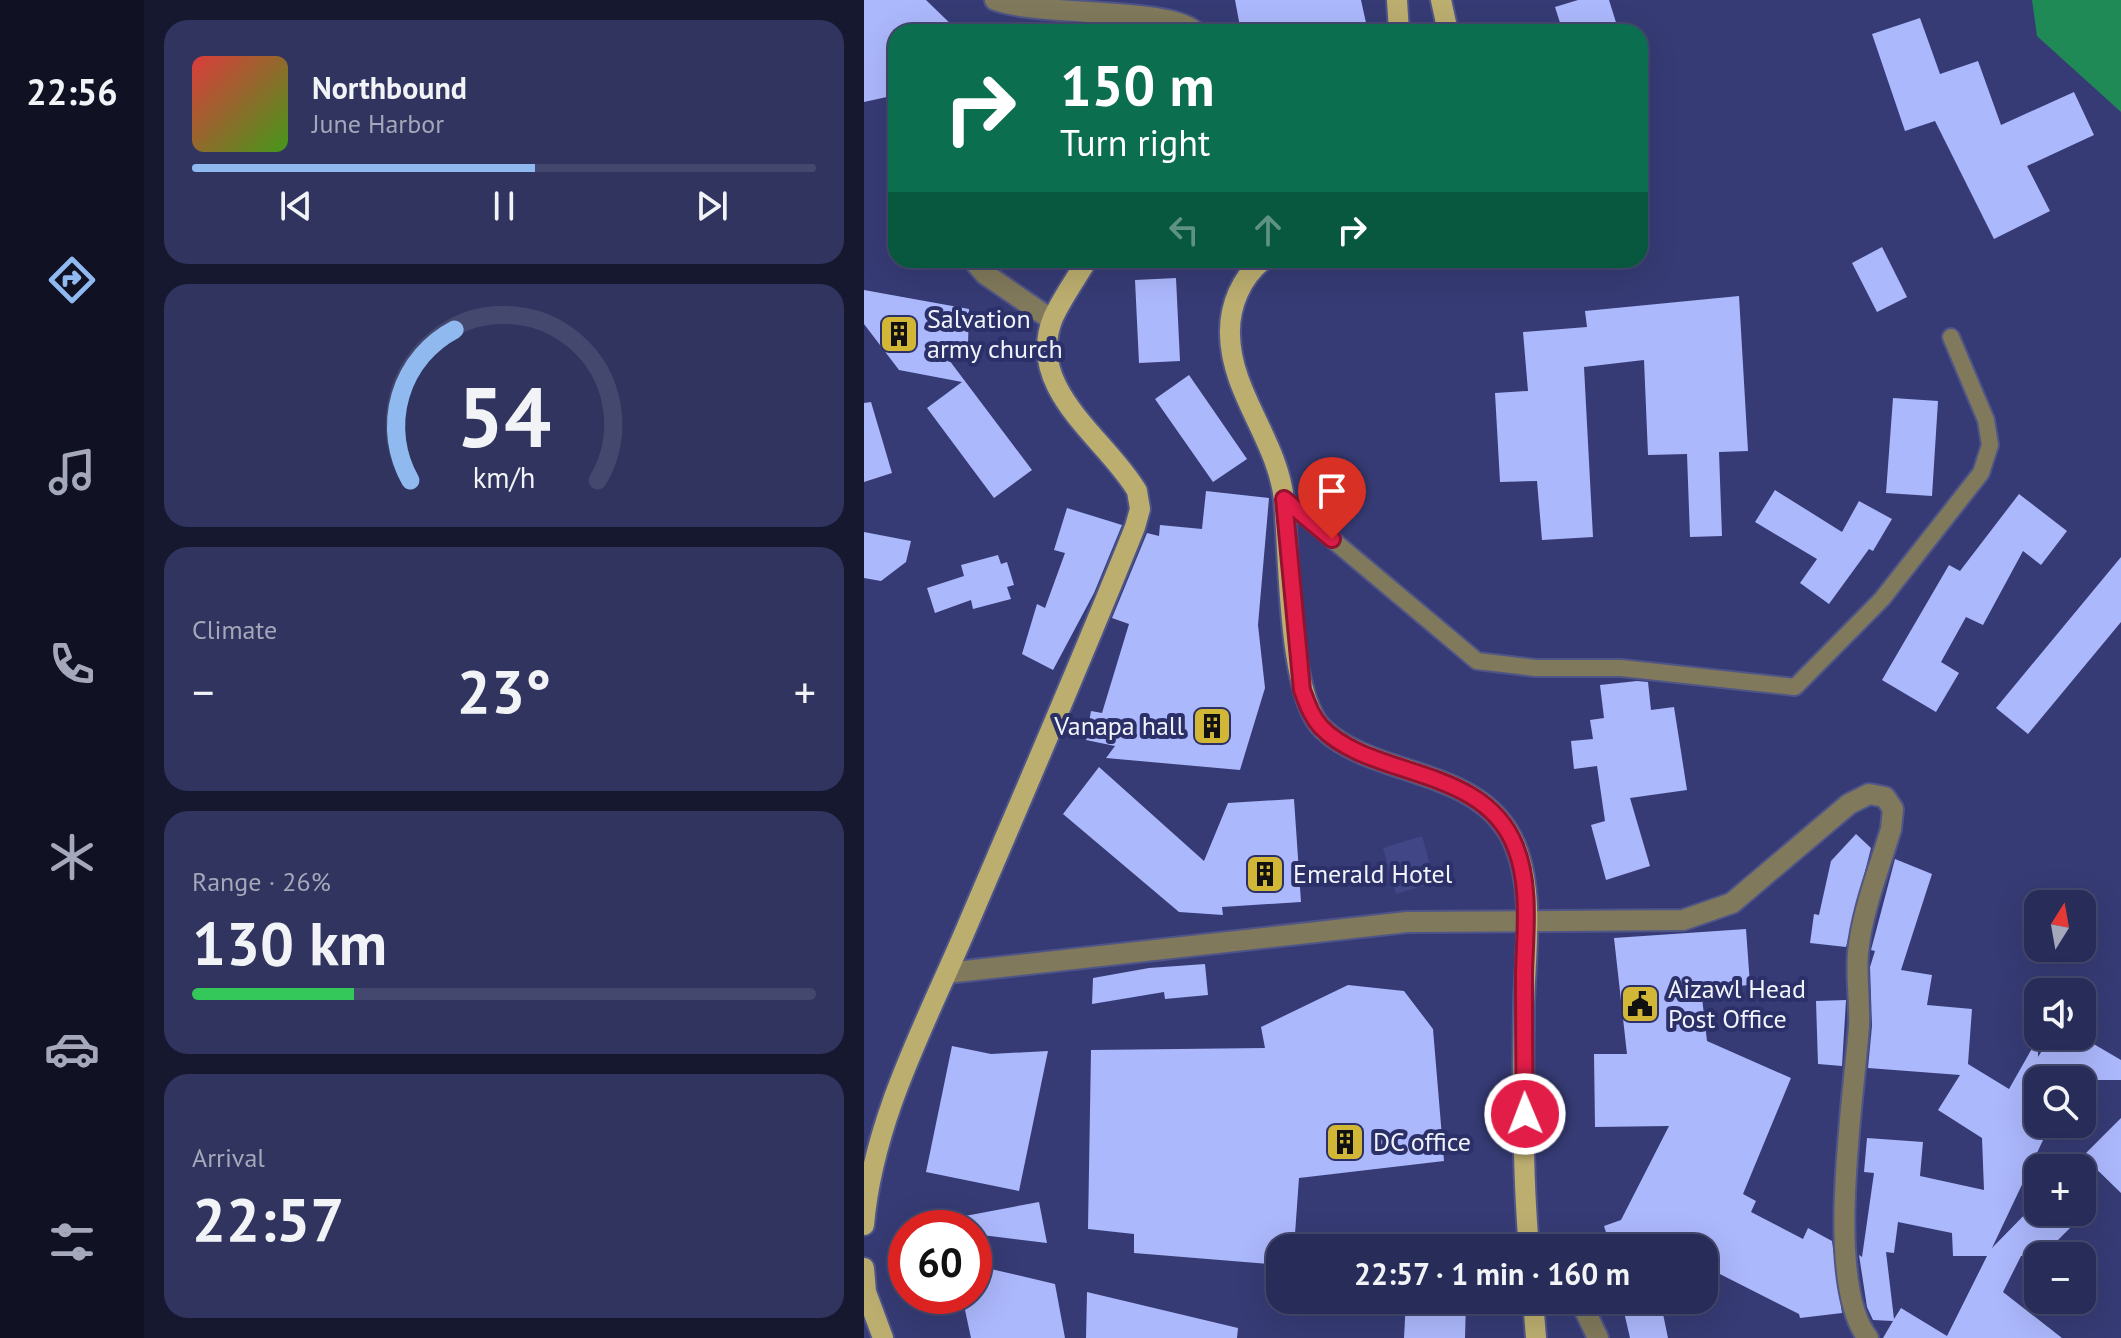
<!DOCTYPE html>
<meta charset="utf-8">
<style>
body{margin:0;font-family:"PT Sans",sans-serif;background:#30345e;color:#f1f3f6;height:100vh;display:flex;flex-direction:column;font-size:30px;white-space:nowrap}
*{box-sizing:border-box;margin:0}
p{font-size:26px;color:#a5a7ba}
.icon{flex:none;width:44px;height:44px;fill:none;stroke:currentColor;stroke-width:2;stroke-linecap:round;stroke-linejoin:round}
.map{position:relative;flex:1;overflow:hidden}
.panel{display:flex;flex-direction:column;gap:20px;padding:20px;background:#161830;width:720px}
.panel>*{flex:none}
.hud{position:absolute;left:24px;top:24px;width:760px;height:244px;border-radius:24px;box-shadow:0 8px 32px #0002,0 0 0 2px #44486e;background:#0b6e4f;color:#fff;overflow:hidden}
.needle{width:52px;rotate:11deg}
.fabs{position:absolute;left:1160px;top:890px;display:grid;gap:16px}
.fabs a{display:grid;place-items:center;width:72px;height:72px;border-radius:16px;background:#282c58;box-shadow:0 8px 32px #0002,0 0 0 2px #44486e;font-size:40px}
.speed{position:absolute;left:24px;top:1210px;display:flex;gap:16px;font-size:40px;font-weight:700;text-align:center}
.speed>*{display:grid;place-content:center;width:104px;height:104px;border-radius:50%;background:#282c58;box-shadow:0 8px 32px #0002,0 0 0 2px #44486e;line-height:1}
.speed .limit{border:12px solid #d22;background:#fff;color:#111}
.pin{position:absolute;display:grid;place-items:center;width:68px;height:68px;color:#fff;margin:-82px -34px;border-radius:50% 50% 50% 0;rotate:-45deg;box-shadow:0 0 8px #0007}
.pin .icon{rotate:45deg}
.me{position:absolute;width:88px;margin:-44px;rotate:359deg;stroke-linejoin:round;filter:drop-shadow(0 0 6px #0008)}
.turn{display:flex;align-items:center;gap:28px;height:168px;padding:0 40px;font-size:36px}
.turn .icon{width:104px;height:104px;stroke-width:2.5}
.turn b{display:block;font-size:56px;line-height:68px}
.lanes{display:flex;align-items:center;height:76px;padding:0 40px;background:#0003;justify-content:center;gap:40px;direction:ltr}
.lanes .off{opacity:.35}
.big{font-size:60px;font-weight:700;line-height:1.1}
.panel .tile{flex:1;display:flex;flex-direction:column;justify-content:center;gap:12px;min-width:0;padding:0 28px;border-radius:24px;background:#30345e}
.panel .dial{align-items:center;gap:0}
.dial svg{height:208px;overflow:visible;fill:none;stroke:#44486e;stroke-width:7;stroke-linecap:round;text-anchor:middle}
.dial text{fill:#f1f3f6;stroke:none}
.song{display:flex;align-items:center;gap:24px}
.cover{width:96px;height:96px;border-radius:12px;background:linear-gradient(135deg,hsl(0 70% 55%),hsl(100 70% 35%))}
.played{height:8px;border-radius:4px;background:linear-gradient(90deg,#90b9f0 55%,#44486e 55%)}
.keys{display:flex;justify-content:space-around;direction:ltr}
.heat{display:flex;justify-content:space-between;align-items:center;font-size:44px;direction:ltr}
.charge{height:12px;border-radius:6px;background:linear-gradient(90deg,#34c759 26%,#44486e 0)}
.trip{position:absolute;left:402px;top:1234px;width:452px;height:80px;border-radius:24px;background:#282c58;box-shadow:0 8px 32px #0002,0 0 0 2px #44486e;font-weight:700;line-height:80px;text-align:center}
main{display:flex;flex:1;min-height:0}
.menu{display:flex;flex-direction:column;width:144px;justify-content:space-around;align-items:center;background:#101223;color:#a5a7ba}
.menu .icon{width:56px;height:56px}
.menu .on{color:#90b9f0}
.menu b{font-size:36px;color:#f1f3f6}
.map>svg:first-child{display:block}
</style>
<main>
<nav class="menu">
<b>22:56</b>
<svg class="icon on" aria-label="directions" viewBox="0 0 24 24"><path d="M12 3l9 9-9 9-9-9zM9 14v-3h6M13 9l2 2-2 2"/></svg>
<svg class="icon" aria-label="music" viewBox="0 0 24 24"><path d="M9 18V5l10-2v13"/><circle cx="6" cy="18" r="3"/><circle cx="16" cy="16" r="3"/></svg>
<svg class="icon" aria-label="phone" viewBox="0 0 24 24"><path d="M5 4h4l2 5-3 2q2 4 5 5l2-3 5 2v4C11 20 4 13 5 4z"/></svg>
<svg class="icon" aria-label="climate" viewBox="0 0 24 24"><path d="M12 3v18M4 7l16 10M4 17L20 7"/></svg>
<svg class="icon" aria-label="car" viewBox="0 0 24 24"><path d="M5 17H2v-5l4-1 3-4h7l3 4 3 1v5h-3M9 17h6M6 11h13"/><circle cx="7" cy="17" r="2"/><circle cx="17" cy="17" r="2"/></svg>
<svg class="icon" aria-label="filters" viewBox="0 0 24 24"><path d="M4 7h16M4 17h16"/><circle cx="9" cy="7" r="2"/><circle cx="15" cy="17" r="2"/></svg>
</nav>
<section class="panel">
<div class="tile">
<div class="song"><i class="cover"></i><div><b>Northbound</b><p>June Harbor</p></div></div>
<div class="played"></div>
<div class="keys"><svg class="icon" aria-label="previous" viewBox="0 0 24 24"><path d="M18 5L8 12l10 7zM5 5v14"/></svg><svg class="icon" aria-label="pause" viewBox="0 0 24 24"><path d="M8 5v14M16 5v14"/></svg><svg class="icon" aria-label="next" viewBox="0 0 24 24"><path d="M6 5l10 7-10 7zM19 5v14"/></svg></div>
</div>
<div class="tile dial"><svg viewBox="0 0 100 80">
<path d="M14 69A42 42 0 1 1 86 69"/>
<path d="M14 69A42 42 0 0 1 31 11" stroke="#90b9f0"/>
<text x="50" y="56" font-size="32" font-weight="700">54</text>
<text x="50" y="72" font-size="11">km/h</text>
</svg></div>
<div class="tile"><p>Climate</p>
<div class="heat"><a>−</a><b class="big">23°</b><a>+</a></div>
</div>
<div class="tile"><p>Range · 26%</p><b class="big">130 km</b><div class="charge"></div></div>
<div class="tile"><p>Arrival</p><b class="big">22:57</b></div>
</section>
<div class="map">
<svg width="1257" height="1338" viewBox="0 0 1257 1338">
<rect width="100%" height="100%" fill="#363b75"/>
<path fill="#414786" d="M 558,836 L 571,882 L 532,894 L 519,848 Z"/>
<path fill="#208a56" d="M 1168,0 L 1257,0 L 1257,112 L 1173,36 Z"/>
<path fill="#acb8fc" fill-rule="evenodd" d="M 0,0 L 62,0 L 95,32 L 32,32 L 32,95 L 0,102 Z
M 371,0 L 497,0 L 504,32 L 377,32 Z
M 714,0 L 745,0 L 755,32 L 699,32 L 691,7 Z
M 1056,18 L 1076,74 L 1114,61 L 1137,125 L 1210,92 L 1230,135 L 1163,166 L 1186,211 L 1130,239 L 1071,121 L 1041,131 L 1008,34 Z
M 1018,247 L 1043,297 L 1013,312 L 988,263 Z
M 312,278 L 316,361 L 275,363 L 271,280 Z
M 0,290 L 105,309 L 104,345 L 73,344 L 168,470 L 130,498 L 63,408 L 98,382 L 35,370 L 0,324 Z
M 875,296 L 884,451 L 855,452 L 858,536 L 826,537 L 823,454 L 784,455 L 780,360 L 720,367 L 729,537 L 678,540 L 673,481 L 636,482 L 631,393 L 664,391 L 659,332 L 723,327 L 721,311 Z
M 325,375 L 383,459 L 349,482 L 291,399 Z
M 1029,398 L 1074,401 L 1068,496 L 1022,493 Z
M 7,402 L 28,473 L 0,482 L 0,403 Z
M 911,490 L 978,532 L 995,501 L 1028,519 L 1009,551 L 1005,549 L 965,604 L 936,583 L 953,559 L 891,522 Z
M 342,491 L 405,498 L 394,625 L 401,688 L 376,770 L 242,758 L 251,746 L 222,740 L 227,711 L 238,713 L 265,624 L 248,618 L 283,533 L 295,536 L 296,525 L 338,529 Z
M 1155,494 L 1203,531 L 1177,565 L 1159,551 L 1119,625 L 1102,617 L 1077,662 L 1095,673 L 1072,712 L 1018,680 L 1085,565 L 1096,571 Z
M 203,508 L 258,525 L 230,593 L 189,670 L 158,654 L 173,604 L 181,608 L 201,553 L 190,550 Z
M 0,532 L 47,541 L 42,562 L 17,581 L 0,578 Z
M 134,555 L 137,564 L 143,562 L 150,585 L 143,587 L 147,599 L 109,609 L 107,600 L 71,613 L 63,588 L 100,576 L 97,565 Z
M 1257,557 L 1257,622 L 1164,734 L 1132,708 Z
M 773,681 L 784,682 L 787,710 L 810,707 L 823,790 L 766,798 L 786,866 L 742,880 L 727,825 L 741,821 L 733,766 L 710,769 L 707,741 L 729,739 L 726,720 L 740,718 L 736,685 Z
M 235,767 L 340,861 L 364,803 L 430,799 L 437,902 L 358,907 L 359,915 L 315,912 L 199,814 Z
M 992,834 L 1007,848 L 982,947 L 946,943 L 950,914 L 955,915 L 967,861 Z
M 1031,859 L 1068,874 L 1037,970 L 1068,975 L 1063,1005 L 1108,1009 L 1104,1064 L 1145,1089 L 1174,1038 L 1174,1057 L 1187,1036 L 1216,1036 L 1257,1060 L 1257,1080 L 1174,1080 L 1174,1125 L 1180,1128 L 1180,1138 L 1128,1248 L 1174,1201 L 1177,1215 L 1226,1208 L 1178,1256 L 1157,1256 L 1139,1292 L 1198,1338 L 1019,1338 L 1029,1321 L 1009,1320 L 1003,1307 L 995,1255 L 998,1257 L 1010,1173 L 1000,1172 L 1003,1138 L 1059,1142 L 1056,1176 L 1120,1190 L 1118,1138 L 1074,1110 L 1096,1075 L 1004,1068 L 1008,1026 L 1006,967 L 1011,951 L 1007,950 ZM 1034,1222 L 1088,1233 L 1089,1256 L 1123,1256 L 1083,1336 L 1037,1308 L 1030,1319 L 1022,1252 L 1030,1253 Z
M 882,929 L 886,985 L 837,989 L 843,1041 L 927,1078 L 879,1194 L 892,1201 L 887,1212 L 939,1239 L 944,1228 L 968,1241 L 978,1313 L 936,1318 L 935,1314 L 840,1266 L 840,1248 L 805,1248 L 782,1236 L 784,1248 L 747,1248 L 740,1226 L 757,1220 L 805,1126 L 731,1127 L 730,1054 L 763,1054 L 750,938 Z
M 341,964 L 344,995 L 301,999 L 300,992 L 228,1004 L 229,978 L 285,968 Z
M 484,985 L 540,991 L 569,1029 L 580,1161 L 435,1178 L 430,1248 L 416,1248 L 416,1265 L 270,1253 L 270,1234 L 224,1229 L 227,1050 L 401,1048 L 397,1027 Z
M 982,1000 L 978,1066 L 954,1064 L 952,1001 Z
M 88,1046 L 127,1054 L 184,1051 L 155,1191 L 62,1172 Z
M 1257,1118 L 1257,1193 L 1219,1156 Z
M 175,1202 L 183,1243 L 110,1234 L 110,1228 L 64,1228 L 64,1223 Z
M 110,1265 L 191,1284 L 201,1338 L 107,1338 L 98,1296 L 110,1296 Z
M 223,1292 L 374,1328 L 373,1338 L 222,1338 Z
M 542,1300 L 602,1302 L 601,1338 L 540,1338 Z
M 797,1304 L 804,1338 L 766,1338 L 760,1312 Z"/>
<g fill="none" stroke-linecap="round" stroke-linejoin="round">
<defs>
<path id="service" d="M 420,499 L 613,661 L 672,668 L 757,668 L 931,687 L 1018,599 L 1117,473 L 1126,445 L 1122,420 L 1087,337"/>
<path id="minor" d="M 83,973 L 543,922 L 819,920 L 868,903 L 985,804 L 1005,794 L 1021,797 L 1029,809 L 1027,829 C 1015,869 998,911 994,953 C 992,977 996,1001 995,1026 C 990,1097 960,1283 1004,1338
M 716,1300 L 734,1338"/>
<path id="tertiary" d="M 131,0 C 176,17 310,7 331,32
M 109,260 L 121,274 L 188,320"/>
<path id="primary" d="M 533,0 L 535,32
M 577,0 L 584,32
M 399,260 C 377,278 365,306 366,335 C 367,393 414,441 420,500 C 425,551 423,695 459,729 C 512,779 618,766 651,845 C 671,893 661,956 660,1006 C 659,1086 658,1168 665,1248
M 0,1225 C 9,1120 61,1025 102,929 C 159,795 217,662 271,527 L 276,509 L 273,491 C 243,439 160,389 189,318 C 198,298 212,279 223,260
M 0,1268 L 2,1292 L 19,1338
M 669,1300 L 672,1338"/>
</defs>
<use href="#service" stroke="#505588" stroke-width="20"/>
<use href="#minor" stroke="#505588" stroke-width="24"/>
<use href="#tertiary" stroke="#505588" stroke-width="24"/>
<use href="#primary" stroke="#505588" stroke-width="24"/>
<use href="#service" stroke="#80795b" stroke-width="16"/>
<use href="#minor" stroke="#80795b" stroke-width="20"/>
<use href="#tertiary" stroke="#80795b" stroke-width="20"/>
<use href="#primary" stroke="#bcae6f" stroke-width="20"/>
</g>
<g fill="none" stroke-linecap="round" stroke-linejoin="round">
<defs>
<path id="route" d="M 468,539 L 420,499 L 438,690 C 443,703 447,716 457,727 C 507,779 619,765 651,846 C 667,885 661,932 660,973 C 660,1020 660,1067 661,1114"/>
</defs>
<use href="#route" stroke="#92132f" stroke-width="20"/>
<use href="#route" stroke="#e11d48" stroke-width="14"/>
</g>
<defs>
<symbol id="building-square" viewBox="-11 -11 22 22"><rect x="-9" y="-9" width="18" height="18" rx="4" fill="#d2b736" stroke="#2c3069"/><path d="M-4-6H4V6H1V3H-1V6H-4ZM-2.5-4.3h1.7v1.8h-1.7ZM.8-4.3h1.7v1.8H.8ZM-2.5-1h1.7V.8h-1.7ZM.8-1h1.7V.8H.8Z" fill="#111"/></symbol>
<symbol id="civic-square" viewBox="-11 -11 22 22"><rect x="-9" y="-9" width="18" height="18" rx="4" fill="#d2b736" stroke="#2c3069"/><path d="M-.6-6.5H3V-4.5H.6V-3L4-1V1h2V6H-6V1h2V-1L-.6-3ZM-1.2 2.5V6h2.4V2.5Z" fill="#111"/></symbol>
</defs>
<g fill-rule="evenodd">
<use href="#building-square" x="13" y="312" width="44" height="44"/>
<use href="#building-square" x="326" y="704" width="44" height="44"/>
<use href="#building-square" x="379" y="852" width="44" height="44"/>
<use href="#civic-square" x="754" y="982" width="44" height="44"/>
<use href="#building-square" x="459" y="1120" width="44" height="44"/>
</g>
<g text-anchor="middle" stroke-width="8" stroke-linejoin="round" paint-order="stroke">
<g font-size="26" fill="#f1f3fa" stroke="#2c3069" text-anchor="start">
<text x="63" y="328">Salvation<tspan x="63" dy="30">army church</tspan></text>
<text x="320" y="735" text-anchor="end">Vanapa hall</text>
<text x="429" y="883">Emerald Hotel</text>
<text x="804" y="998">Aizawl Head<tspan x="804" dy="30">Post Office</tspan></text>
<text x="509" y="1151">DC office</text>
</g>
</g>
</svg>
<div class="fabs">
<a><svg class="needle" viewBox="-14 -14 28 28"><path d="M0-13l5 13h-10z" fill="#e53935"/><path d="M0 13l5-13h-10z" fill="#a5a7ba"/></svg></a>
<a><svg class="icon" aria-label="sound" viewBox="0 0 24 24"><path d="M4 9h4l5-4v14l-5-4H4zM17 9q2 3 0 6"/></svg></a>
<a><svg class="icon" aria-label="search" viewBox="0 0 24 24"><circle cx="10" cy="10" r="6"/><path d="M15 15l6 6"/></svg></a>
<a>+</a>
<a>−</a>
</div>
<div class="speed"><div class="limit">60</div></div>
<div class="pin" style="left:468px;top:539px;background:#d93025"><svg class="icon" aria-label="arrive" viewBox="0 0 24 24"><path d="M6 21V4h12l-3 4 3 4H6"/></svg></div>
<svg class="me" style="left:661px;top:1114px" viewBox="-20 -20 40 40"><circle r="17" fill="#e11d48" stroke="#fff" stroke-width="3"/><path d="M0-11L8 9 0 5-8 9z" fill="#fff"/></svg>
<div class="trip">22:57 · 1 min · 160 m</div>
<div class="hud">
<div class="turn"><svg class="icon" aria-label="right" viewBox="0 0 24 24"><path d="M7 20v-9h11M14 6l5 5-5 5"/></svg><div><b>150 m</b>Turn right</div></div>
<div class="lanes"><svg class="icon off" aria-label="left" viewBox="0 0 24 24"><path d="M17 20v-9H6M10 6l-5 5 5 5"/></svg><svg class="icon off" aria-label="ahead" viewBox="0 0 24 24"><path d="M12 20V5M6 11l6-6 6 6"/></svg><svg class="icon" aria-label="right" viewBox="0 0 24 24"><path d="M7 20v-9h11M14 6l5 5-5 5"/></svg></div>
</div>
</div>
</main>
